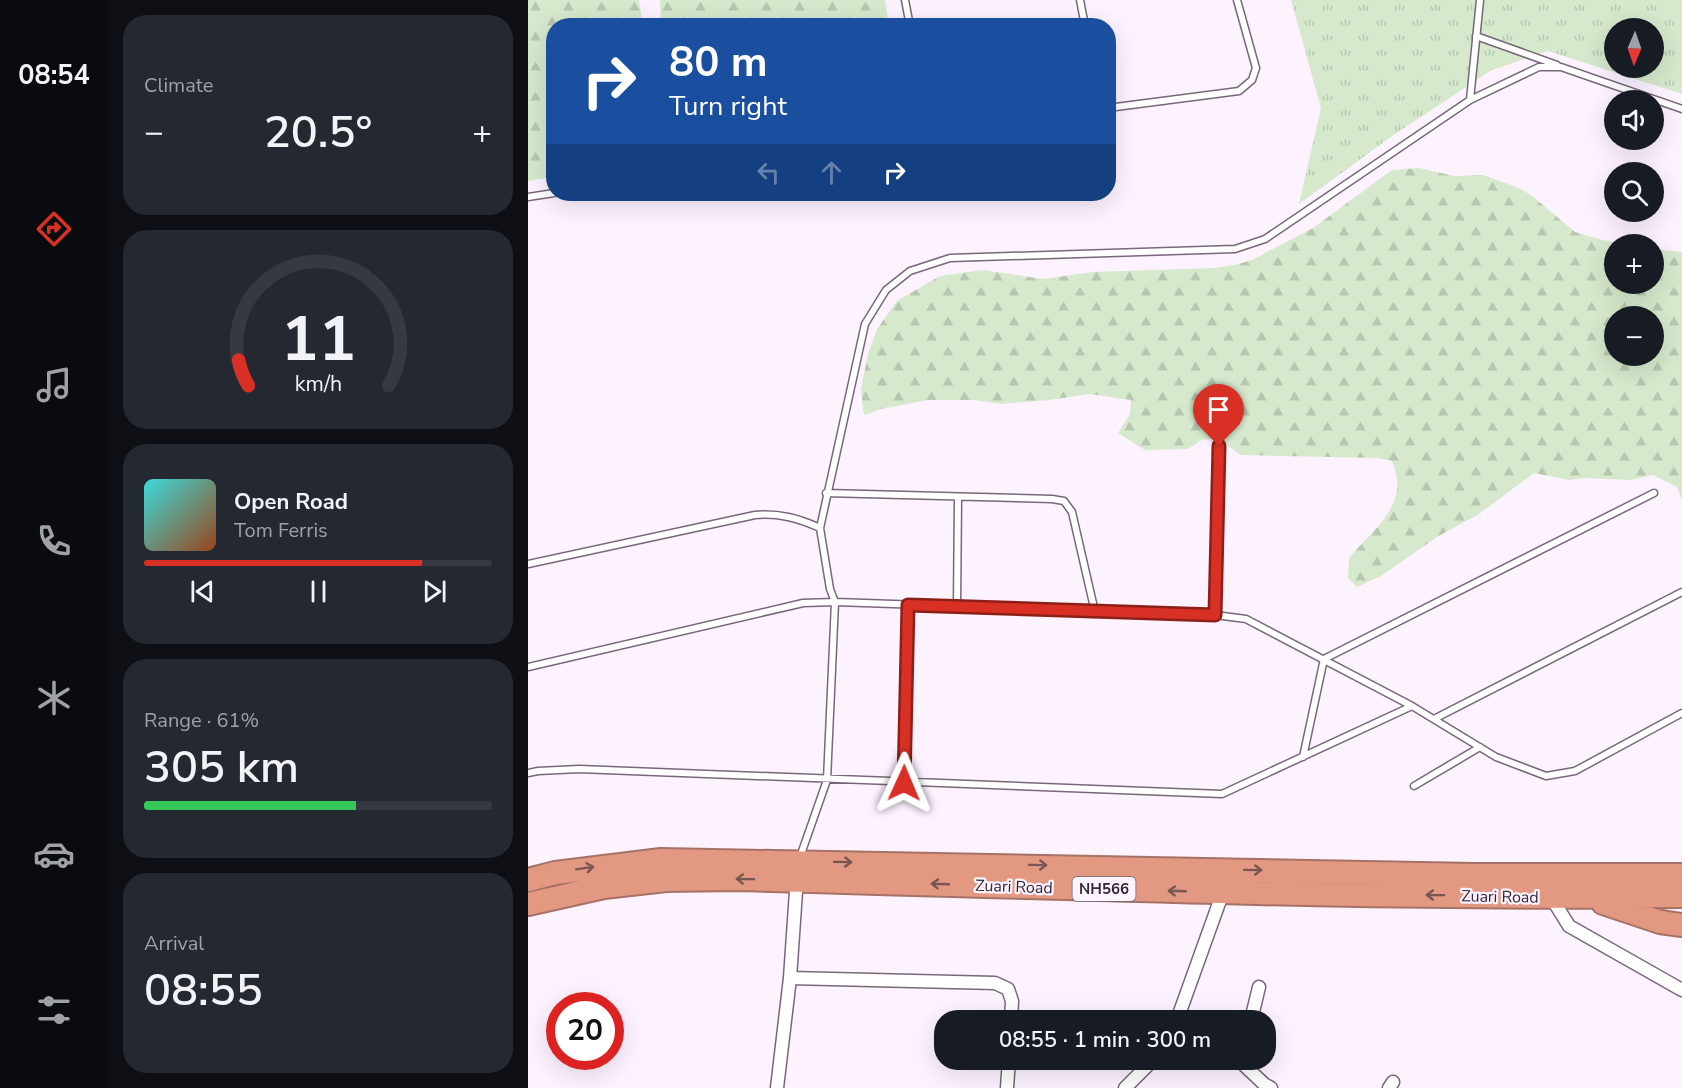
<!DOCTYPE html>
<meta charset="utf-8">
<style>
body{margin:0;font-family:"Nunito Sans",sans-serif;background:#242831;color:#f1f3f6;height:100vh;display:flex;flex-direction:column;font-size:22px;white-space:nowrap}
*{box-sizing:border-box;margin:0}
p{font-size:20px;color:#9ea1a6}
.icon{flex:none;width:33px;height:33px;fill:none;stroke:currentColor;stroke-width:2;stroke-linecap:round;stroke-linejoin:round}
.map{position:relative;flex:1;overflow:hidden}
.drawer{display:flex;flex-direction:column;gap:15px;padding:15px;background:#0d0f14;width:420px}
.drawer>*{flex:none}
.hud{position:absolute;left:18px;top:18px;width:570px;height:183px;border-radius:24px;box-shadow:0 6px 24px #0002;background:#1a4fa0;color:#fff;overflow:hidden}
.needle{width:39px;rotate:182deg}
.buttons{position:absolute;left:1076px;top:18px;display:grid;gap:12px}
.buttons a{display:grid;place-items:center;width:60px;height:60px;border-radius:50%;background:#171b24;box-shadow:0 6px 24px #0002;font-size:30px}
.speed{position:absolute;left:18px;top:992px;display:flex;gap:12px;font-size:30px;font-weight:700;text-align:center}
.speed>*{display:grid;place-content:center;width:78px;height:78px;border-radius:50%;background:#171b24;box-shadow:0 6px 24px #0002;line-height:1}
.speed .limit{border:9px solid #d22;background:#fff;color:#111}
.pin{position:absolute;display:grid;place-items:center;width:51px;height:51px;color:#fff;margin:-62px -26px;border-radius:50% 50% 50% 0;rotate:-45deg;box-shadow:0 0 6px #0007}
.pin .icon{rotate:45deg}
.me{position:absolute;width:66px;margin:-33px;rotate:1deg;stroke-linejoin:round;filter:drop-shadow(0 0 4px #0008)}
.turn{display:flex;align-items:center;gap:21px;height:126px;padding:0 24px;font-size:27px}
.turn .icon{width:78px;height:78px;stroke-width:2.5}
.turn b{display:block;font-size:42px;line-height:51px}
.lanes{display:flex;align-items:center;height:57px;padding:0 24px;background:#0003;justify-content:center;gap:30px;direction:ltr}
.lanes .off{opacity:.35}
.big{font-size:45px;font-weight:600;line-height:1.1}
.drawer .widget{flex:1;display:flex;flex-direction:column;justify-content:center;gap:9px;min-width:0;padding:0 21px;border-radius:24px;background:#242831}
.drawer .dial{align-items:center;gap:0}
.dial svg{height:156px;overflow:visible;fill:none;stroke:#363941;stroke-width:7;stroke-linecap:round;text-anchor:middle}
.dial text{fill:#f1f3f6;stroke:none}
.song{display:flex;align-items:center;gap:18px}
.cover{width:72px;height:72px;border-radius:9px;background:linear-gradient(135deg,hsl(180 70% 55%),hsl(20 70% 35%))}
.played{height:6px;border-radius:3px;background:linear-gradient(90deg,#d93025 80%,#363941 80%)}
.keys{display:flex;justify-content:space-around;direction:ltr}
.heat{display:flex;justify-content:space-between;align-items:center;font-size:33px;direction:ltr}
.charge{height:9px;border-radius:4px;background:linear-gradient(90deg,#34c759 61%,#363941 0)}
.trip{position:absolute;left:406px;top:1010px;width:342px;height:60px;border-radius:24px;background:#171b24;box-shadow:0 6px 24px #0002;font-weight:600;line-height:60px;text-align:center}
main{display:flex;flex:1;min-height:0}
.tab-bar{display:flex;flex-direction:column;width:108px;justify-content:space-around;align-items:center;background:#090b0e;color:#9ea1a6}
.tab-bar .icon{width:42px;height:42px}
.tab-bar .selected{color:#d93025}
.tab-bar b{font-size:27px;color:#f1f3f6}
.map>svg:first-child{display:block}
</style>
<main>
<nav class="tab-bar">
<b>08:54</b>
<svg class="icon selected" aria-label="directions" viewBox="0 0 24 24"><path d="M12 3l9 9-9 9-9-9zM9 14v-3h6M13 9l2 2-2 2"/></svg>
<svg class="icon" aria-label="music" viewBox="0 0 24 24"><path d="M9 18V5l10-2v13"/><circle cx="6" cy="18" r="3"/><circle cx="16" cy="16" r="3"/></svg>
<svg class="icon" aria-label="phone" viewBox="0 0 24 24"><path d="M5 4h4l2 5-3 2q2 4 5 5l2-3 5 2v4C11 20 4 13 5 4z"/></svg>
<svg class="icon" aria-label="climate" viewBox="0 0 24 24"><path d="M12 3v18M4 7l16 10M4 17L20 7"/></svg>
<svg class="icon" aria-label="car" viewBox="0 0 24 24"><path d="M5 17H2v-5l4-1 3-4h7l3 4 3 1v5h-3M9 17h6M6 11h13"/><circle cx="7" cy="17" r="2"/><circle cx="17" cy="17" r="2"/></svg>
<svg class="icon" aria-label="filters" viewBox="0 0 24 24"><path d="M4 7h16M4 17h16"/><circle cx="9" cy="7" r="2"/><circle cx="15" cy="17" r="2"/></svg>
</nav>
<section class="drawer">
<div class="widget"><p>Climate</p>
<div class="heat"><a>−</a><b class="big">20.5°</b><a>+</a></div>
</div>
<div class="widget dial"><svg viewBox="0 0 100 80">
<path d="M14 69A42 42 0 1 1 86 69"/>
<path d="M14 69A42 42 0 0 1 9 56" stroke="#d93025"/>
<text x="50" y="56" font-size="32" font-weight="700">11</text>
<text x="50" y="72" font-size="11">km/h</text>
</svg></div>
<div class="widget">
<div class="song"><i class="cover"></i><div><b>Open Road</b><p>Tom Ferris</p></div></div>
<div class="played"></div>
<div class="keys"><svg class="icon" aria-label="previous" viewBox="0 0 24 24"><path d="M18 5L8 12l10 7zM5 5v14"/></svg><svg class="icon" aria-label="pause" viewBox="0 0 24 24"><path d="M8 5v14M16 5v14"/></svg><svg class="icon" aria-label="next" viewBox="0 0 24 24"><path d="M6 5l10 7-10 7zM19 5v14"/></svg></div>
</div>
<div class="widget"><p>Range · 61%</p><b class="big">305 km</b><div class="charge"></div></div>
<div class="widget"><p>Arrival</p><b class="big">08:55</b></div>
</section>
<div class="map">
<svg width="1154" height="1088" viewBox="0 0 1154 1088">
<defs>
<pattern id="grass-tufts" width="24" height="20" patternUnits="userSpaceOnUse" patternTransform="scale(1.5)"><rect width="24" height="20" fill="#d6e9cc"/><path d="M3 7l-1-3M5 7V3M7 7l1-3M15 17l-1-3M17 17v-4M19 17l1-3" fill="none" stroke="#b8c8b0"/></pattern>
<pattern id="forest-firs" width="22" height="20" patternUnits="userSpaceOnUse" patternTransform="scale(1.5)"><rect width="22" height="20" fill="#d6e9cc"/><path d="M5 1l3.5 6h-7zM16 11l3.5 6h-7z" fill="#b8c8b0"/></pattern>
</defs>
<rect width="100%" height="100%" fill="#fdf2ff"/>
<path fill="url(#grass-tufts)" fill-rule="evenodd" d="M 763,0 L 1154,0 L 1154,94 L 1020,51 L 964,70 L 867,134 L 771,204 L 793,108 ZM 1086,28 L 1125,28 L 1125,68 L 1086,68 Z"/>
<path fill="url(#forest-firs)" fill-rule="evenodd" d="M 0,0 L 111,0 L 115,25 L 26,26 L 25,177 L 0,181 Z
M 132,0 L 357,0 L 361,25 L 133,25 Z
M 891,168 L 926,176 L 955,175 L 986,186 L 1003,195 L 1047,232 L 1074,240 L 1098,244 L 1086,244 L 1086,284 L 1125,284 L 1125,249 L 1154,252 L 1154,500 L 1149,487 L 1125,475 L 1103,480 L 1057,478 L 1041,480 L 1006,473 L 951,514 L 909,537 L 853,576 L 829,587 L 820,578 L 821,558 C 846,528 883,505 864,461 L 850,458 L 713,455 L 689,438 L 673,440 L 660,449 L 617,450 L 590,433 L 602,414 L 603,400 L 562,394 L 521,400 L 473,404 L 446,400 L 400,400 L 353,409 L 337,415 L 335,411 L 333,388 L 340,354 L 349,329 L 369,301 L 412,276 L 454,270 L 515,279 L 565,272 L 686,268 L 707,265 L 724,260 L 785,228 L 864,170 ZM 1086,316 L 1125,316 L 1125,356 L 1086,356 Z"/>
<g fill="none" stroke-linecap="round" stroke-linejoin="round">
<defs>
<path id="lane" d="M 377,0 L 382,26
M 552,0 L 557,26
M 948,36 L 1029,65
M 942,100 L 952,0
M 580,108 L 711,91 L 724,80 L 728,68 L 709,0
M 0,197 L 26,193
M 298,493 L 524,499 L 536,501 L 544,512 L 567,612
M 0,564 L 227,515 C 251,513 270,518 292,528
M 429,607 L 430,497
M 687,615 L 691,446
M 0,667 L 275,603 L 307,602 L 687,615 L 718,619 L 884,706 L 968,757 L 1018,776 L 1047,771 L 1154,713
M 906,719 L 1154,592
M 775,757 L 796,659 L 1126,493
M 0,773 L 10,771 L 51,769 L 694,794 L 884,706
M 376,783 L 380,605
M 886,786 L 952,747
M 272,857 L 299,780 L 307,602 L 302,589 L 292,528 L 337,324 L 358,290 L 382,271 L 422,258 L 707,249 L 737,239 L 942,100 L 1011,67 L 1033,67 L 1154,109"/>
<path id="street" d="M 1023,897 L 1041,926 L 1154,990
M 262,978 L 467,983 L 480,989 L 484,1001 L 483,1020
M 649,1020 L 695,892
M 723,1020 L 731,987
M 717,1059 L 716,1065 L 736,1084 L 743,1088
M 249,1088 L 262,978 L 269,877
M 479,1088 L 481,1059
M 597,1088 L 626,1059
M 861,1088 L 865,1082"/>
<path id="highway" d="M 0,880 L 27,873 L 133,860 L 947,875 L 1154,875
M 1075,903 L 1132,922 L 1154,925
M 0,904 L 76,887 L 138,880 L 209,879 C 524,887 839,900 1154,896"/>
</defs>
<use href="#lane" stroke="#78677a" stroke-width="9"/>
<use href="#street" stroke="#78677a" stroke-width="15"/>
<use href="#highway" stroke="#a57265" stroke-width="26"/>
<use href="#lane" stroke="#fff" stroke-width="6"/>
<use href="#street" stroke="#fff" stroke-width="12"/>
<use href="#highway" stroke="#e39881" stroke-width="22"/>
</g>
<defs><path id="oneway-shaft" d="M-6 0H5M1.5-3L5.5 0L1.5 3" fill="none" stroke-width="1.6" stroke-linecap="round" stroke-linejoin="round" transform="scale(1.5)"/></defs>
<g stroke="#785652">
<use href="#oneway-shaft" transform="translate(315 862) rotate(1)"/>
<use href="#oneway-shaft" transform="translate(510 865) rotate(1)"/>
<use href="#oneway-shaft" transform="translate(57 868) rotate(-9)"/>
<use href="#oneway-shaft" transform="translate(725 870) rotate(1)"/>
<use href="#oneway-shaft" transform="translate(217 879) rotate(-179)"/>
<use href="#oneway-shaft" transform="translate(412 884) rotate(-178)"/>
<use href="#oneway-shaft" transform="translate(649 891) rotate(-178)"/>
<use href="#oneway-shaft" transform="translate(907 895) rotate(-179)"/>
</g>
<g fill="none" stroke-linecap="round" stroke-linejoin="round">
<defs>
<path id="route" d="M 376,783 L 380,605 L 687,615 L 691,446"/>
</defs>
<use href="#route" stroke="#8d1f18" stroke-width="15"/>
<use href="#route" stroke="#d93025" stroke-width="10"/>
</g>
<g text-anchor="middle" stroke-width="4.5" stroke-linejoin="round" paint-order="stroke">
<rect fill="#fdf2ff" stroke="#6e6670" stroke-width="1.5" x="544.5" y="877" width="63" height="24" rx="4.5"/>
<g font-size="15" font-weight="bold" fill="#312a32">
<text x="576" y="894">NH566</text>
</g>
<g font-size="16" fill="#312a32" stroke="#fdf2ff">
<text transform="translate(486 886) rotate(2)" y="6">Zuari Road</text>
<text transform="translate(972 896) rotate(1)" y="6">Zuari Road</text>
</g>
</g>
</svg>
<div class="buttons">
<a><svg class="needle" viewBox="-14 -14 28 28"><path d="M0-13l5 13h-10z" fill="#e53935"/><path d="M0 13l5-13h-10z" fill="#9ea1a6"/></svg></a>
<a><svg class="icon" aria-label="sound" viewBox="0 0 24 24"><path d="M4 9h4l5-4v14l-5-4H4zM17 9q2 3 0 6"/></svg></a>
<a><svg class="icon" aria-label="search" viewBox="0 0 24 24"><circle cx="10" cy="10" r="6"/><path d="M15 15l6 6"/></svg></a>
<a>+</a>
<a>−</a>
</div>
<div class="speed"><div class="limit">20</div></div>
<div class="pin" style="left:691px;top:446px;background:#d93025"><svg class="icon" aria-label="arrive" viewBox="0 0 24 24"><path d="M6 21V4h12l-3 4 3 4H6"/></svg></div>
<svg class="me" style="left:376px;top:783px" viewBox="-20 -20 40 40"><path d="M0-17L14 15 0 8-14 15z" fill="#d93025" stroke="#fff" stroke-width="4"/></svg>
<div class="trip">08:55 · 1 min · 300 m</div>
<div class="hud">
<div class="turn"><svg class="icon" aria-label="right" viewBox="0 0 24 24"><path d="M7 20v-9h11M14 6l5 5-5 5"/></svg><div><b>80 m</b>Turn right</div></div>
<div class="lanes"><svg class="icon off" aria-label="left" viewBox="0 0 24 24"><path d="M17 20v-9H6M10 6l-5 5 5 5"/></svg><svg class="icon off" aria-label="ahead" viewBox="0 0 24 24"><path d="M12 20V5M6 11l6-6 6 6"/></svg><svg class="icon" aria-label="right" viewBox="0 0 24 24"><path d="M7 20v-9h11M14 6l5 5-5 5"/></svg></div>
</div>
</div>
</main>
